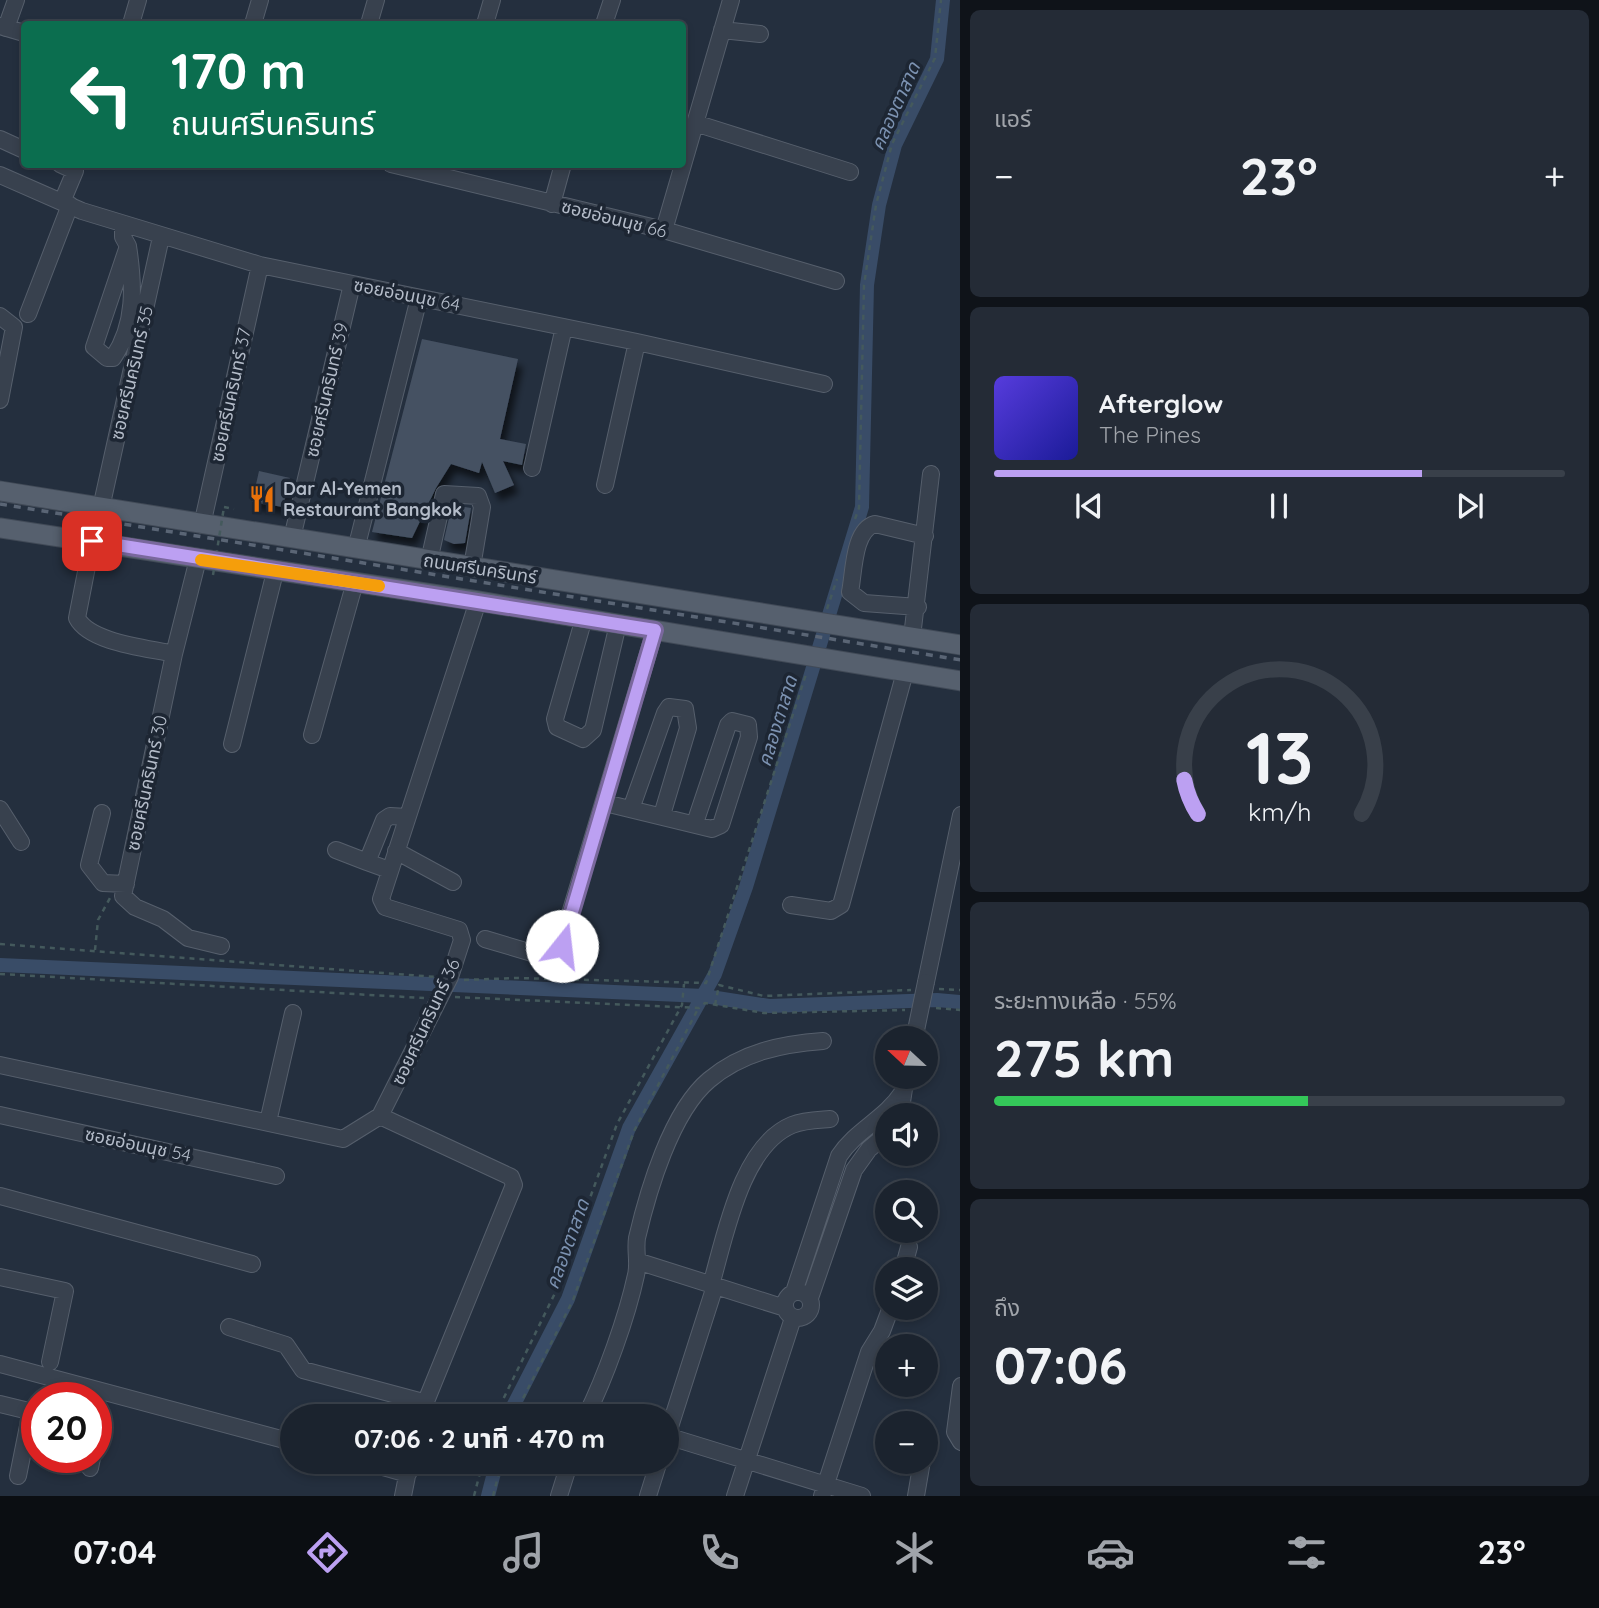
<!DOCTYPE html>
<html lang="th">
<meta charset="utf-8">
<style>
body{margin:0;font-family:Quicksand,"Noto Sans Thai",sans-serif;background:#242b36;color:#f1f3f6;height:100vh;display:flex;flex-direction:column;font-size:26px;white-space:nowrap}
*{box-sizing:border-box;margin:0}
p{font-size:23px;color:#a0a4aa}
.icon{flex:none;width:38px;height:38px;fill:none;stroke:currentColor;stroke-width:2;stroke-linecap:round;stroke-linejoin:round}
.map{position:relative;flex:1;overflow:hidden}
.sheet{display:flex;flex-direction:column;gap:10px;padding:10px;background:#0f1319;width:639px}
.sheet>*{flex:none}
.guide{position:absolute;left:21px;top:21px;width:665px;height:147px;border-radius:7px;box-shadow:0 4px 10px #0003,0 0 0 2px #39404a;background:#0b6e4f;color:#fff;overflow:hidden}
.needle{width:46px;rotate:292deg}
.fabs{position:absolute;left:875px;top:1026px;display:grid;gap:14px}
.fabs a{display:grid;place-items:center;width:63px;height:63px;border-radius:50%;background:#1b232e;box-shadow:0 4px 10px #0003,0 0 0 2px #39404a;font-size:35px}
.speed{position:absolute;left:21px;top:1382px;display:flex;gap:14px;font-size:35px;font-weight:700;text-align:center}
.speed>*{display:grid;place-content:center;width:91px;height:91px;border-radius:50%;background:#1b232e;box-shadow:0 4px 10px #0003,0 0 0 2px #39404a;line-height:1}
.speed .limit{border:10px solid #d22;background:#fff;color:#111}
.pin{position:absolute;display:grid;place-items:center;width:60px;height:60px;color:#fff;margin:-30px;border-radius:14px;box-shadow:0 4px 10px #0006}
.me{position:absolute;width:77px;margin:-38px;rotate:16deg;stroke-linejoin:round;filter:drop-shadow(0 0 5px #0008)}
.turn{display:flex;align-items:center;gap:24px;height:147px;padding:0 35px;font-size:32px}
.turn .icon{width:91px;height:91px;stroke-width:2.5}
.turn b{display:block;font-size:49px;line-height:60px}
.big{font-size:52px;font-weight:800;line-height:1.1}
.sheet .widget{flex:1;display:flex;flex-direction:column;justify-content:center;gap:10px;min-width:0;padding:0 24px;border-radius:10px;background:#242b36}
.sheet .dial{align-items:center;gap:0}
.dial svg{height:182px;overflow:visible;fill:none;stroke:#39404a;stroke-width:7;stroke-linecap:round;text-anchor:middle}
.dial text{fill:#f1f3f6;stroke:none}
.song{display:flex;align-items:center;gap:21px}
.cover{width:84px;height:84px;border-radius:10px;background:linear-gradient(135deg,hsl(250 70% 55%),hsl(240 70% 35%))}
.played{height:7px;border-radius:4px;background:linear-gradient(90deg,#bca0f2 75%,#39404a 75%)}
.keys{display:flex;justify-content:space-around;direction:ltr}
.heat{display:flex;justify-content:space-between;align-items:center;font-size:38px;direction:ltr}
.charge{height:10px;border-radius:5px;background:linear-gradient(90deg,#34c759 55%,#39404a 0)}
.trip{position:absolute;left:280px;top:1404px;width:399px;height:70px;border-radius:35px;background:#1b232e;box-shadow:0 4px 10px #0003,0 0 0 2px #39404a;font-weight:800;line-height:70px;text-align:center}
.dock{display:flex;height:112px;justify-content:space-around;align-items:center;background:#0b0e12;color:#a0a4aa}
.dock .icon{width:49px;height:49px}
.dock .active{color:#bca0f2}
.dock b{font-size:32px;color:#f1f3f6}
main{display:flex;flex:1;min-height:0}
.map>svg:first-child{display:block}
</style>
<main>
<div class="map">
<svg width="961" height="1496" viewBox="0 0 961 1496">
<defs>
<filter id="shadow"><feDropShadow dx="4.5" dy="8" stdDeviation="3.5" flood-color="#0009"/></filter>
</defs>
<rect width="100%" height="100%" fill="#242f3e"/>
<g fill="none" stroke-linecap="round" stroke-linejoin="round">
<path stroke="#394c67" stroke-width="14" d="M 0,965 L 704,996 L 769,1006 L 937,1000 L 961,1002
M 508,1416 L 568,1299 L 629,1128 L 715,974 L 746,887 L 862,507 L 867,285 L 879,205 L 895,145 L 937,59 L 943,0
M 488,1496 L 497,1461"/>
</g>
<path fill="#455162" filter="url(#shadow)" d="M 422,339 L 518,359 L 500,439 L 526,444 L 522,465 L 503,461 L 514,485 L 495,493 L 482,462 L 479,473 L 451,464 L 436,488 L 412,538 L 372,532 Z
M 259,471 L 290,478 L 283,507 L 252,502 Z
M 452,505 L 471,508 L 465,543 L 454,544 L 444,540 Z"/>
<g fill="none" stroke-linecap="round" stroke-linejoin="round">
<defs>
<path id="minor" d="M 131,24 L 138,0
M 253,24 L 260,0
M 369,24 L 376,0
M 485,24 L 492,0
M 604,24 L 612,0
M 0,26 L 24,33
M 6,28 L 16,0
M 722,30 L 760,34
M 695,123 L 850,172
M 0,139 L 24,150
M 60,164 L 75,171 L 62,202
M 391,164 L 664,230 L 836,281
M 0,175 L 82,211 L 260,265 L 637,342 L 824,384
M 552,204 L 563,164
M 123,224 L 123,237 L 128,246 L 94,347 L 107,358 L 113,358 C 136,324 134,285 128,246
M 664,230 L 731,0
M 28,314 L 70,205
M 0,316 L 14,327 L 0,400
M 532,468 L 564,327
M 605,485 L 637,342
M 101,508 L 161,237
M 202,525 L 260,265
M 292,538 L 352,284
M 92,541 L 77,618 C 90,643 148,648 174,654
M 356,549 L 419,298
M 198,559 L 174,654 L 123,896 L 135,907 L 163,919 L 188,938 L 221,946
M 429,561 L 444,494 L 478,496 L 482,507 L 472,567
M 918,607 L 864,603 L 850,592 C 854,573 853,530 875,524 L 925,536
M 584,618 L 555,719 L 557,727 L 583,739 L 593,730 L 618,624
M 912,637 L 931,474
M 312,735 L 355,582
M 232,744 L 275,572
M 605,803 L 712,829 L 721,825 L 749,737 L 748,725 L 732,721 L 728,725 L 695,823
M 0,809 L 21,842
M 631,809 L 665,713 L 669,707 L 685,709 L 688,728 L 662,815
M 102,813 L 89,865 L 103,883 L 126,884
M 336,850 L 367,862
M 396,851 L 453,882
M 389,870 L 367,862 L 384,820 L 390,816 L 407,817
M 791,905 L 831,911 L 841,905 L 905,672
M 485,939 L 549,958 L 557,957 L 655,630
M 926,982 L 961,815
M 0,1065 L 343,1139 L 380,1116 L 450,977 L 462,940 L 459,930 L 385,907 L 381,899 L 478,601
M 0,1115 L 276,1176
M 900,1115 L 906,1076
M 380,1116 L 511,1177 L 514,1185 L 420,1416
M 268,1122 L 293,1013
M 0,1196 L 252,1264
M 637,1261 L 785,1308
M 903,1269 L 909,1247
M 0,1277 L 65,1291 L 50,1362
M 711,1285 C 725,1237 741,1146 792,1125 C 804,1120 817,1120 830,1119
M785 1305a13 13 0 1 1 26 0a13 13 0 1 1-26 0Z
M 794,1292 L 839,1156 C 856,1130 885,1119 902,1093
M 810,1298 L 854,1170 L 869,1149 L 887,1134
M 229,1327 L 286,1345 L 303,1370 L 423,1402
M 0,1364 L 292,1442
M 961,1386 L 955,1432 L 961,1442
M 0,1404 L 37,1413
M 586,1416 C 605,1378 627,1317 636,1275 C 639,1263 635,1251 637,1238 C 648,1191 671,1112 709,1080 C 742,1052 782,1044 823,1041
M 96,1428 L 96,1439
M 667,1436 L 862,1496
M 667,1436 L 715,1286
M 362,1461 L 408,1474
M 90,1468 L 92,1458
M 18,1476 L 31,1411
M 403,1496 L 410,1461
M 559,1496 L 570,1461
M 648,1496 L 659,1461
M 735,1496 L 793,1318
M 822,1496 L 869,1352 L 882,1331 L 891,1307
M 916,1496 L 922,1461"/>
<path id="major" d="M 0,491 L 961,645
M 0,528 L 478,601 L 961,681"/>
</defs>
<use href="#minor" stroke="#565f6c" stroke-width="18"/>
<use href="#major" stroke="#414a57" stroke-width="21"/>
<path stroke="#44595c" stroke-width="2.5" stroke-dasharray="5 5" stroke-linecap="butt" d="M 224,507 L 234,509
M 855,519 L 859,508 L 864,285 L 876,205 L 892,144 L 935,58 L 941,0
M 827,609 L 837,579
M 0,944 L 436,977
M 95,950 L 98,920 L 110,898
M 0,974 L 424,998
M 464,980 L 516,978 L 706,983 L 807,671
M 939,989 L 961,990
M 455,997 L 699,1008 L 705,1003 L 764,1013 L 905,1010
M 715,1005 L 719,985 L 764,996 L 911,990
M 936,1008 L 961,1010
M 495,1416 L 556,1291 L 617,1124 L 682,1005 L 684,984
M 514,1416 L 573,1300 L 634,1131 L 698,1009
M 474,1496 L 483,1461
M 493,1496 L 502,1461"/>
<use href="#minor" stroke="#38414e" stroke-width="16"/>
<use href="#major" stroke="#56606e" stroke-width="19"/>
<path stroke="#5a6575" stroke-width="3.5" stroke-dasharray="7 7" stroke-linecap="butt" d="M 0,504 L 961,660"/>
<defs>
<path id="minor-bridge" d="M 915,1035 L 926,982"/>
</defs>
<use href="#minor-bridge" stroke="#565f6c" stroke-width="18" stroke-linecap="butt"/>
<path stroke="#44595c" stroke-width="2.5" stroke-dasharray="5 5" stroke-linecap="butt" d="M 213,575 L 224,507"/>
<use href="#minor-bridge" stroke="#38414e" stroke-width="16"/>
</g>
<g fill="none" stroke-linecap="round" stroke-linejoin="round">
<defs>
<path id="route" d="M 92,541 L 655,630 L 562,946"/>
</defs>
<use href="#route" stroke="#7a689d" stroke-width="18"/>
<use href="#route" stroke="#bca0f2" stroke-width="12"/>
<path stroke="#f59e0b" stroke-width="12" d="M 201,560 L 379,586"/>
</g>
<defs>
<symbol id="restaurant-bare" viewBox="-9 -9 18 18"><path d="M-5-6h1v4h1v-4h1v4h1v-4h1v5L-1.5 .5V6h-2V.5L-5-1ZM5-6V6H3V1.5H1.5Q1.5-4 5-6Z" fill="#e8710a" stroke="#1d2633" stroke-width="2.5" paint-order="stroke"/></symbol>
</defs>
<g fill-rule="evenodd">
<use href="#restaurant-bare" x="243" y="480" width="38" height="38"/>
</g>
<g text-anchor="middle" stroke-width="7" stroke-linejoin="round" paint-order="stroke">
<g font-size="18" fill="#b4bcc9" stroke="#1d2633">
<text transform="translate(614 219) rotate(14)" y="6">ซอยอ่อนนุช 66</text>
<text transform="translate(407 295) rotate(11)" y="6">ซอยอ่อนนุช 64</text>
<text transform="translate(132 373) rotate(-77)" y="6">ซอยศรีนครินทร์ 35</text>
<text transform="translate(327 390) rotate(-77)" y="6">ซอยศรีนครินทร์ 39</text>
<text transform="translate(231 395) rotate(-78)" y="6">ซอยศรีนครินทร์ 37</text>
<text transform="translate(480 569) rotate(9)" y="6">ถนนศรีนครินทร์</text>
<text transform="translate(147 783) rotate(-78)" y="6">ซอยศรีนครินทร์ 30</text>
<text transform="translate(426 1022) rotate(-65)" y="6">ซอยศรีนครินทร์ 36</text>
<text transform="translate(138 1145) rotate(12)" y="6">ซอยอ่อนนุช 54</text>
</g>
<g font-size="18" font-weight="bold" fill="#b4bcc9" stroke="#1d2633" text-anchor="start">
<text x="283" y="495">Dar Al-Yemen<tspan x="283" dy="21">Restaurant Bangkok</tspan></text>
</g>
<g font-size="19" font-style="italic" fill="#7c92b1" stroke="#1d2633">
<text transform="translate(895 106) rotate(-66)" y="7">คลองตาสาด</text>
<text transform="translate(777 721) rotate(-73)" y="7">คลองตาสาด</text>
<text transform="translate(567 1244) rotate(-70)" y="7">คลองตาสาด</text>
</g>
</g>
</svg>
<div class="fabs">
<a><svg class="needle" viewBox="-14 -14 28 28"><path d="M0-13l5 13h-10z" fill="#e53935"/><path d="M0 13l5-13h-10z" fill="#a0a4aa"/></svg></a>
<a><svg class="icon" aria-label="sound" viewBox="0 0 24 24"><path d="M4 9h4l5-4v14l-5-4H4zM17 9q2 3 0 6"/></svg></a>
<a><svg class="icon" aria-label="search" viewBox="0 0 24 24"><circle cx="10" cy="10" r="6"/><path d="M15 15l6 6"/></svg></a>
<a><svg class="icon" aria-label="layers" viewBox="0 0 24 24"><path d="M12 4l9 5-9 5-9-5zM3 14l9 5 9-5"/></svg></a>
<a>+</a>
<a>−</a>
</div>
<div class="speed"><div class="limit">20</div></div>
<div class="pin" style="left:92px;top:541px;background:#d93025"><svg class="icon" aria-label="arrive" viewBox="0 0 24 24"><path d="M6 21V4h12l-3 4 3 4H6"/></svg></div>
<svg class="me" style="left:562px;top:946px" viewBox="-20 -20 40 40"><circle r="19" fill="#fff"/><path d="M0-13L10 11 0 6-10 11z" fill="#bca0f2"/></svg>
<div class="trip">07:06 · 2 นาที · 470 m</div>
<div class="guide">
<div class="turn"><svg class="icon" aria-label="left" viewBox="0 0 24 24"><path d="M17 20v-9H6M10 6l-5 5 5 5"/></svg><div><b>170 m</b>ถนนศรีนครินทร์</div></div>
</div>
</div>
<section class="sheet">
<div class="widget"><p>แอร์</p>
<div class="heat"><a>−</a><b class="big">23°</b><a>+</a></div>
</div>
<div class="widget">
<div class="song"><i class="cover"></i><div><b>Afterglow</b><p>The Pines</p></div></div>
<div class="played"></div>
<div class="keys"><svg class="icon" aria-label="previous" viewBox="0 0 24 24"><path d="M18 5L8 12l10 7zM5 5v14"/></svg><svg class="icon" aria-label="pause" viewBox="0 0 24 24"><path d="M8 5v14M16 5v14"/></svg><svg class="icon" aria-label="next" viewBox="0 0 24 24"><path d="M6 5l10 7-10 7zM19 5v14"/></svg></div>
</div>
<div class="widget dial"><svg viewBox="0 0 100 80">
<path d="M14 69A42 42 0 1 1 86 69"/>
<path d="M14 69A42 42 0 0 1 8 54" stroke="#bca0f2"/>
<text x="50" y="56" font-size="32" font-weight="700">13</text>
<text x="50" y="72" font-size="11">km/h</text>
</svg></div>
<div class="widget"><p>ระยะทางเหลือ · 55%</p><b class="big">275 km</b><div class="charge"></div></div>
<div class="widget"><p>ถึง</p><b class="big">07:06</b></div>
</section>
</main>
<nav class="dock">
<b>07:04</b>
<svg class="icon active" aria-label="directions" viewBox="0 0 24 24"><path d="M12 3l9 9-9 9-9-9zM9 14v-3h6M13 9l2 2-2 2"/></svg>
<svg class="icon" aria-label="music" viewBox="0 0 24 24"><path d="M9 18V5l10-2v13"/><circle cx="6" cy="18" r="3"/><circle cx="16" cy="16" r="3"/></svg>
<svg class="icon" aria-label="phone" viewBox="0 0 24 24"><path d="M5 4h4l2 5-3 2q2 4 5 5l2-3 5 2v4C11 20 4 13 5 4z"/></svg>
<svg class="icon" aria-label="climate" viewBox="0 0 24 24"><path d="M12 3v18M4 7l16 10M4 17L20 7"/></svg>
<svg class="icon" aria-label="car" viewBox="0 0 24 24"><path d="M5 17H2v-5l4-1 3-4h7l3 4 3 1v5h-3M9 17h6M6 11h13"/><circle cx="7" cy="17" r="2"/><circle cx="17" cy="17" r="2"/></svg>
<svg class="icon" aria-label="filters" viewBox="0 0 24 24"><path d="M4 7h16M4 17h16"/><circle cx="9" cy="7" r="2"/><circle cx="15" cy="17" r="2"/></svg>
<b>23°</b>
</nav>
